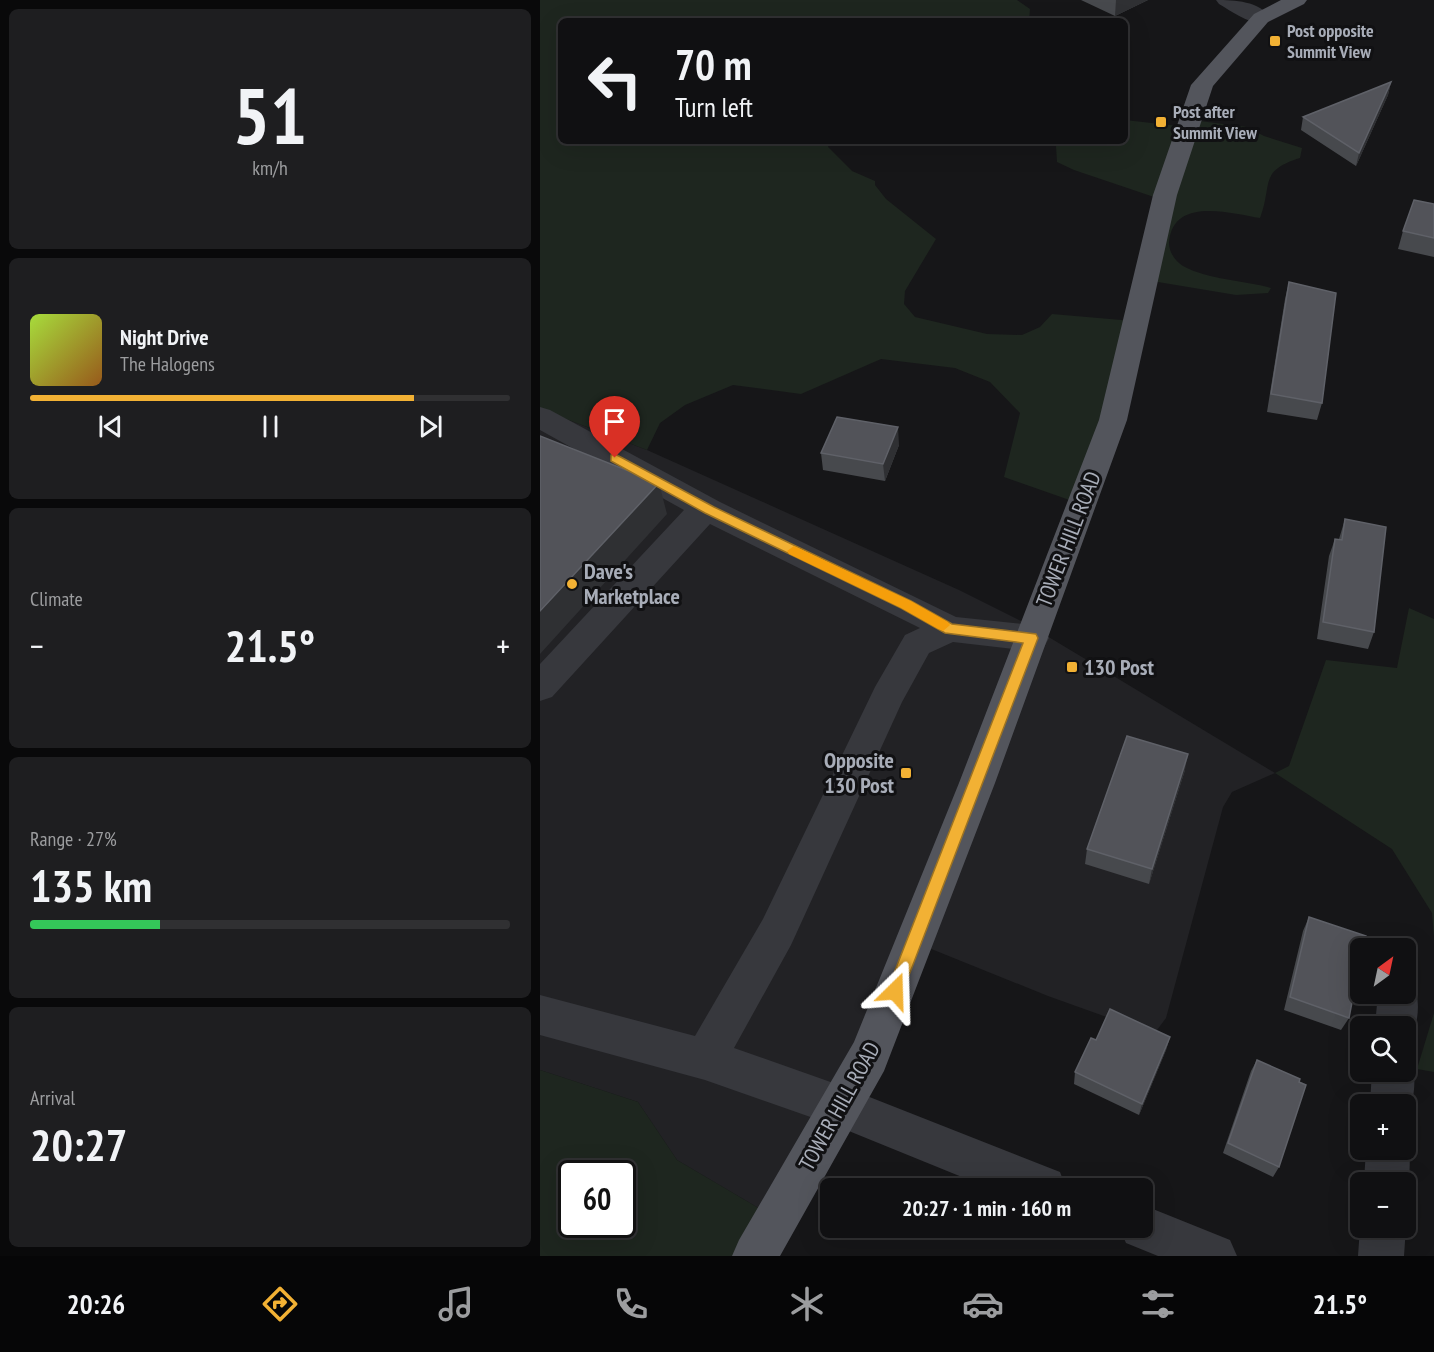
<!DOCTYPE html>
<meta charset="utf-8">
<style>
body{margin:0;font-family:"PT Sans Narrow",sans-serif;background:#1e1e20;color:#f1f3f6;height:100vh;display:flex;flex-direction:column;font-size:22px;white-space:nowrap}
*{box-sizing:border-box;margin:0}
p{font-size:20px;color:#9c9d9f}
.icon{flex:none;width:33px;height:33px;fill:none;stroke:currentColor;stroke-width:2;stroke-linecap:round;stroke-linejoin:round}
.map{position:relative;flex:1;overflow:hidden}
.sheet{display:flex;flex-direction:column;gap:9px;padding:9px;background:#09090a;width:540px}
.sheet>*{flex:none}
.top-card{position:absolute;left:18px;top:18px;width:570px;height:126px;border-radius:9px;box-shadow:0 6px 24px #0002,0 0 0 2px #303032;background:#101012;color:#f1f3f6;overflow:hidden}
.needle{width:39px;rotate:33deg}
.buttons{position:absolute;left:810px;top:938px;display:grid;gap:12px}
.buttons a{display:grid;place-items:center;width:66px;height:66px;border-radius:9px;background:#101012;box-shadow:0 6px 24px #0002,0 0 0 2px #303032;font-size:30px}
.speed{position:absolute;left:18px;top:1160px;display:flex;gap:12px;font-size:30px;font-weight:700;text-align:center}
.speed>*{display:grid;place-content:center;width:78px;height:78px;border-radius:50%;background:#101012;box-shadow:0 6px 24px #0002,0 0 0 2px #303032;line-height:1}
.speed .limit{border:3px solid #111;border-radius:9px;background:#fff;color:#111}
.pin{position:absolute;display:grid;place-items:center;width:51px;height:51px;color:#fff;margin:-62px -26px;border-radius:50% 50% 50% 0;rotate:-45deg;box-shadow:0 0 6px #0007}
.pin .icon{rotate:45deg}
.me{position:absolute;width:66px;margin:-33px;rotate:22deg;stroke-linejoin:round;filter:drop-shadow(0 0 4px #0008)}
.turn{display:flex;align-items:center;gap:21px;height:126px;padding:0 18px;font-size:27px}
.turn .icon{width:78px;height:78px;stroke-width:2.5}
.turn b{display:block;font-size:42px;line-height:51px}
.big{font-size:45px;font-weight:800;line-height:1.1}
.sheet .card{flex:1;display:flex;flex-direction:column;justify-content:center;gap:9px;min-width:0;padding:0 21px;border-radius:9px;background:#1e1e20}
.sheet .dial{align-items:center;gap:0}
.dial b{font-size:78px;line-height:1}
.song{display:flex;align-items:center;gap:18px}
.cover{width:72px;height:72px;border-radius:9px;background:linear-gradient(135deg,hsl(80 70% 55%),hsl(30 70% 35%))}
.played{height:6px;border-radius:3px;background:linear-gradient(90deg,#f2b134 80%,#303032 80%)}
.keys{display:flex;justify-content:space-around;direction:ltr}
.heat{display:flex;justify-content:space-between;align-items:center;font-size:33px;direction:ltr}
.charge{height:9px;border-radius:4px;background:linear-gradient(90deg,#34c759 27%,#303032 0)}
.trip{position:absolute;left:280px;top:1178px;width:333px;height:60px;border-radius:9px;background:#101012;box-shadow:0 6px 24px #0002,0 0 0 2px #303032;font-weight:800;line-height:60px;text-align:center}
.dock{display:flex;height:96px;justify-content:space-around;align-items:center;background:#060607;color:#9c9d9f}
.dock .icon{width:42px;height:42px}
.dock .selected{color:#f2b134}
.dock b{font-size:27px;color:#f1f3f6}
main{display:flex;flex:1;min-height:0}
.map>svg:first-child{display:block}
</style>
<main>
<section class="sheet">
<div class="card dial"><b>51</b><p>km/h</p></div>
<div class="card">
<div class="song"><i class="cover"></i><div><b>Night Drive</b><p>The Halogens</p></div></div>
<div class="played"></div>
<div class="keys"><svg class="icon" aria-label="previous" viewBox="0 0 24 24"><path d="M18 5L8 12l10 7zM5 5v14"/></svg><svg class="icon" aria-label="pause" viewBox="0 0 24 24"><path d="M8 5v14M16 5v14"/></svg><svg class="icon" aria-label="next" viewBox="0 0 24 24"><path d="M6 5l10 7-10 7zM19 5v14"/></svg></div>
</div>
<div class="card"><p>Climate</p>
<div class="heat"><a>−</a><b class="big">21.5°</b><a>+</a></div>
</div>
<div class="card"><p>Range · 27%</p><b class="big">135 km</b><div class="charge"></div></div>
<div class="card"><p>Arrival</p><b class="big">20:27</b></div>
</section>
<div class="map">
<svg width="894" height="1256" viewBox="0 0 894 1256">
<rect width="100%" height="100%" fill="#161618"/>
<path fill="#222225" d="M 0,409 L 107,450 L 419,590 L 487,624 L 735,773 L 692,792 L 683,807 L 626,1018 L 614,1034 L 508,996 L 379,944 L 232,1216 L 137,1160 L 98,1102 L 0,1070 Z"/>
<path fill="#1e261f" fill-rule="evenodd" d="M 0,0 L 477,0 L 490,9 L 489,21 L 21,21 L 21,141 L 290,141 L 288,147 L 312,171 L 335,181 L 335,185 L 346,199 L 396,239 L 365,291 L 364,304 L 375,317 L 447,334 L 482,335 L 500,327 L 512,314 L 593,321 L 538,503 L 464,477 L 480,413 L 450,382 L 415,368 L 341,359 L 261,394 L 193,385 L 145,405 L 120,423 L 107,450 L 0,409 Z
M 585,120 L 638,126 L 660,121 L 707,127 L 724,136 L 762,148 L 760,158 C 718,171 733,184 720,218 C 691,213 632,196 629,243 C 629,252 635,261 643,266 C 669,280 703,280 731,288 L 728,293 L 696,295 L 606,280 L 614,197 L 534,170 L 517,162 L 516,146 L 513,141 L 585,141 Z
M 869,608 L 894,619 L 894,937 L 892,913 L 852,849 L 735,773 L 749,766 L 786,660 L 857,668 Z
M 894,1013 L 894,1072 L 877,1069 Z
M 0,1070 L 98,1102 L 137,1160 L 232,1216 L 211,1256 L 0,1256 ZM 32,1173 L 82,1173 L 82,1224 L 32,1224 Z"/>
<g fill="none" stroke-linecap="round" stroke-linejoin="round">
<path fill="#37383d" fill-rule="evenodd" d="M 676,0 C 695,0 719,1 731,18 L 728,22 C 712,27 693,12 679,4 Z
M 0,407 L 10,410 L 180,502 L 416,617 L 492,625 L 504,629 L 509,638 L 504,647 L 492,651 L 413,642 L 389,653 L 362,702 L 251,945 L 194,1048 L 299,1085 L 520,1172 L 526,1188 L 449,1188 L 299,1127 L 165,1080 L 0,1035 L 0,995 L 155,1036 L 223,919 L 335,687 L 365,635 L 380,628 L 170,524 L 12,697 L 0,701 L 0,664 L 144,510 L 0,430 Z
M 866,977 L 872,979 C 881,999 879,1020 871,1040 L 866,1042 L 866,1026 L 835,1026 L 838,993 L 866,993 Z
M 866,1055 C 880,1070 874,1103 866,1119 L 866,1104 L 830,1104 L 832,1071 L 866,1071 Z
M 866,1139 C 871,1153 871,1174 866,1188 L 866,1182 L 824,1182 L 826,1149 L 866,1149 Z
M 603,1205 L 690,1240 L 697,1256 L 618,1256 L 586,1243 L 579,1227 L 603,1227 Z
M 820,1227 L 866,1227 L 864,1256 L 818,1256 Z"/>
<path fill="#53555c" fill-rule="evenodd" d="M 741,0 L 767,0 L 764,4 L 728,22 L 673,86 L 637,195 L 587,420 L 455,783 L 344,1071 L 240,1256 L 192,1256 L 199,1240 L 314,1042 L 419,783 L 559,420 L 613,195 L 651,85 L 714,14 Z"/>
</g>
<path fill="#47494d" d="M 541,0 L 608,0 L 575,16 Z
M 851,82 L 848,95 L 816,166 L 761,130 L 763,117 Z
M 894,204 L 894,257 L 858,249 L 863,231 Z
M 749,282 L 782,403 L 777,420 L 727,412 L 745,299 Z
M 359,445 L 345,481 L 283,470 L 281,453 Z
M 805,519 L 834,632 L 828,649 L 777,639 L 789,556 L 795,539 L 799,539 Z
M 645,770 L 609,884 L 545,864 L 547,849 Z
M 769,917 L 809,1018 L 801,1030 L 744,1010 L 763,931 Z
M 630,1037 L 626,1050 L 599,1115 L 534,1084 L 535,1072 L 556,1040 Z
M 717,1060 L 739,1167 L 733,1177 L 683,1153 L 711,1071 Z"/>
<path fill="#2f3033" d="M 576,0 L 608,0 L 575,16 Z
M 851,82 L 848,95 L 816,166 L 819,153 Z
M 358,427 L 359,445 L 345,481 L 343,464 Z
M 119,483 L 127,514 L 0,654 L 0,611 Z
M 648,754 L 645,770 L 609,884 L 612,869 Z
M 630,1037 L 626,1050 L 599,1115 L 602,1104 Z"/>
<path fill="#525359" stroke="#5f6168" stroke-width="1.5" d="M 851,82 L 819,153 L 763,117 Z
M 874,200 L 894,204 L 894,238 L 863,231 Z
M 749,282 L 796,293 L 782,403 L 731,394 Z
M 297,417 L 358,427 L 343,464 L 281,453 Z
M 0,436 L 119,483 L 0,611 Z
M 805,519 L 846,527 L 834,632 L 783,622 L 795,539 L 802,540 Z
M 587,736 L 648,754 L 612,869 L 547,849 Z
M 769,917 L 826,936 L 823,948 L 820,948 L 820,961 L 809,1018 L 750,997 Z
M 570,1009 L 630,1037 L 602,1104 L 535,1072 L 551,1038 L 556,1040 Z
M 717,1060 L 760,1079 L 759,1082 L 766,1085 L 739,1167 L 688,1143 Z"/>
<path fill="#f2b134" stroke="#9d7322" stroke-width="1.5" d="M 75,454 L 174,507 L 371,601 L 412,624 L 496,634 L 498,638 L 361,996 L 355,999 L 349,996 L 347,991 L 483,643 L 405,633 L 361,608 L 165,513 L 71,461 L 71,455 Z"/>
<path fill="#f59e0b" d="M 254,546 L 371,601 L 408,622 L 410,625 L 403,631 L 398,629 L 361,608 L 249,554 L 247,551 Z"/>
<g fill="#f2b134" stroke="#111113" stroke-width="2">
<rect x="729" y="35" width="12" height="12" rx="3"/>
<rect x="615" y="116" width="12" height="12" rx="3"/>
<circle cx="32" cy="584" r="6"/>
<rect x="526" y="661" width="12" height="12" rx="3"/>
<rect x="360" y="767" width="12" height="12" rx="3"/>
</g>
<g text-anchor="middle" stroke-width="6" stroke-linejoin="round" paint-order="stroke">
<g font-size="18" font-weight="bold" fill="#a8adb8" stroke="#111113" text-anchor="start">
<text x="747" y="37">Post opposite<tspan x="747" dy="21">Summit View</tspan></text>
<text x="633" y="118">Post after<tspan x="633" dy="21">Summit View</tspan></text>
</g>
<g font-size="22" fill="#a8adb8" stroke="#111113">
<text transform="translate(528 539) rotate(-69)" y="8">TOWER HILL ROAD</text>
<text transform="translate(299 1106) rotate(-61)" y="8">TOWER HILL ROAD</text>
</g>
<g font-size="22" font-weight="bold" fill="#a8adb8" stroke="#111113" text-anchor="start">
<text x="44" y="579">Dave's<tspan x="44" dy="25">Marketplace</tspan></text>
<text x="544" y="675">130 Post</text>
<text x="354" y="768" text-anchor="end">Opposite<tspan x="354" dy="25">130 Post</tspan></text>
</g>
</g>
</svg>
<div class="buttons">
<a><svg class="needle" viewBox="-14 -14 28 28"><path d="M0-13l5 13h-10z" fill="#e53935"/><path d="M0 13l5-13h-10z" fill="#9c9d9f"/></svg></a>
<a><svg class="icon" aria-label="search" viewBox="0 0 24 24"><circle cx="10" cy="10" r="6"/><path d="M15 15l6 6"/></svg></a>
<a>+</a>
<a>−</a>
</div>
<div class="speed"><div class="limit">60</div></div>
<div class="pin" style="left:75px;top:458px;background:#d93025"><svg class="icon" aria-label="arrive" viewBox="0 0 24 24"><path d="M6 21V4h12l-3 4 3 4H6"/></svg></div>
<svg class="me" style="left:355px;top:991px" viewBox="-20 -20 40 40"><path d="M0-17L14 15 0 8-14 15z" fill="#f2b134" stroke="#fff" stroke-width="4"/></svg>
<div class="trip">20:27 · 1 min · 160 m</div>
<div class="top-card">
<div class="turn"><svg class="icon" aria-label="left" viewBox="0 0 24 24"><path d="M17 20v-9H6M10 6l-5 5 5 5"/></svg><div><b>70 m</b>Turn left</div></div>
</div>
</div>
</main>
<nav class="dock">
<b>20:26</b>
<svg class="icon selected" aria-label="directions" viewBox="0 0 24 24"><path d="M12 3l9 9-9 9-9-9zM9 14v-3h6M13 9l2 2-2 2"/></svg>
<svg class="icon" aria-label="music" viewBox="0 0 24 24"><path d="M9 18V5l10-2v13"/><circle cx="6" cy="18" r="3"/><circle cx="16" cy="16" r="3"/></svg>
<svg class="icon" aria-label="phone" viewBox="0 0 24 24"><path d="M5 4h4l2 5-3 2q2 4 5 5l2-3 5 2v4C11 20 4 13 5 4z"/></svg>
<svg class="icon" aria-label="climate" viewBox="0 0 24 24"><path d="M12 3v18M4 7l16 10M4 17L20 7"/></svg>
<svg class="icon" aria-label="car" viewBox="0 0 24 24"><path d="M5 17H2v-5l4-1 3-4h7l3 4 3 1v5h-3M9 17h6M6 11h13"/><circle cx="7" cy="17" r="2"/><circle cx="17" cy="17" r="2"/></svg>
<svg class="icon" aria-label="filters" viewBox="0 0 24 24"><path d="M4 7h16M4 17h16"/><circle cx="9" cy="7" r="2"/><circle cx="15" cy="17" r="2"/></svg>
<b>21.5°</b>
</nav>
